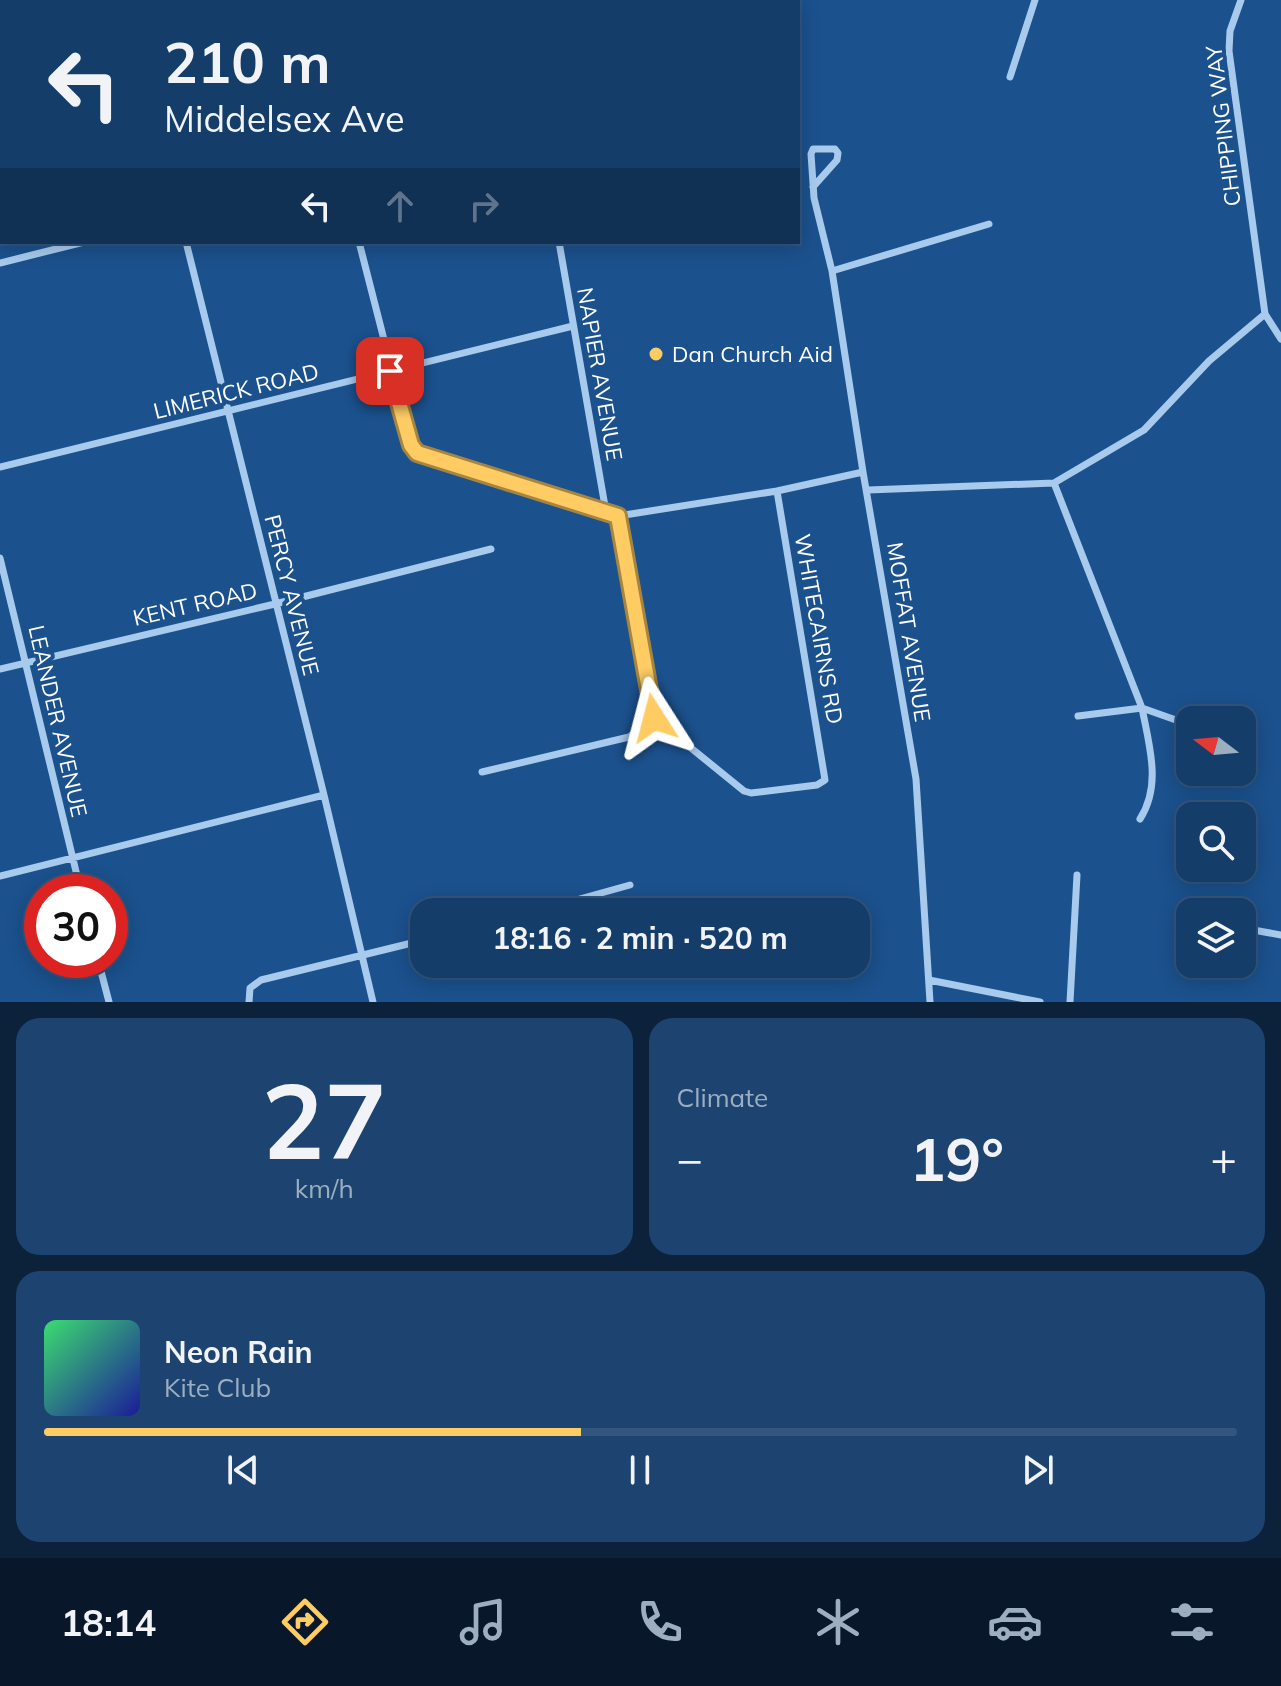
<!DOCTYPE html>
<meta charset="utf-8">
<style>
body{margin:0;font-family:Mulish,sans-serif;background:#1d4470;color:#f1f3f6;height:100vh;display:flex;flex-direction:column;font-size:30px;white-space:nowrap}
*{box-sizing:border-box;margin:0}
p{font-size:26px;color:#9daec1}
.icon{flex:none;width:44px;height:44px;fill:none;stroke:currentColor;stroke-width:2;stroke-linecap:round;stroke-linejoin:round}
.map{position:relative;height:1002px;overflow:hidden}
.sheet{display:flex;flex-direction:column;gap:16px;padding:16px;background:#0b223a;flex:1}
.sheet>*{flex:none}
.hud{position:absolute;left:0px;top:0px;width:800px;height:244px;box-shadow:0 4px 20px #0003,0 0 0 2px #33567e;background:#143d6a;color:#f1f3f6;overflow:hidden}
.needle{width:52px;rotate:286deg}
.controls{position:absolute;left:1176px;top:706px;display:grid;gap:16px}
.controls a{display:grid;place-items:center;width:80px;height:80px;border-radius:16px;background:#143d6a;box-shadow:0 4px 20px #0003,0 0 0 2px #33567e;font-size:40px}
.speed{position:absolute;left:24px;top:874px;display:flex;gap:16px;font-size:40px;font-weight:700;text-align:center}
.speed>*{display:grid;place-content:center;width:104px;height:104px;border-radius:50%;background:#143d6a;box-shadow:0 4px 20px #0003,0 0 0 2px #33567e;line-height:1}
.speed .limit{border:12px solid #d22;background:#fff;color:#111}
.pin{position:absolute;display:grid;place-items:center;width:68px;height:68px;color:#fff;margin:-34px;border-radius:16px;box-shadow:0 4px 12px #0006}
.me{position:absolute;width:88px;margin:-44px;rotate:351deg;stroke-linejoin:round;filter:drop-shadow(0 0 6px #0008)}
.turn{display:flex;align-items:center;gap:28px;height:168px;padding:0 32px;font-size:36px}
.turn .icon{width:104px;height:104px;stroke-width:2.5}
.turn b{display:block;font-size:56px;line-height:68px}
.lanes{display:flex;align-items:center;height:76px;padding:0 32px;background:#0003;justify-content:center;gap:40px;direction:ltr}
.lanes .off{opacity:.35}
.big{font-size:60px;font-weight:700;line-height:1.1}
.sheet .card{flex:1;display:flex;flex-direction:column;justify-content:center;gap:12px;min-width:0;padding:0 28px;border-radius:24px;background:#1d4470}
.sheet .dial{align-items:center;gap:0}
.dial b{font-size:104px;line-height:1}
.song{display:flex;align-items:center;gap:24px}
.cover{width:96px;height:96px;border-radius:12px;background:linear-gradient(135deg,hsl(140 70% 55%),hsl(240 70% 35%))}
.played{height:8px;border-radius:4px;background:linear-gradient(90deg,#ffcc64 45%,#33567e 45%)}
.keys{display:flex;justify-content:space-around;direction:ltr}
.heat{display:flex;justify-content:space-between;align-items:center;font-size:44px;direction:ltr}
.sheet .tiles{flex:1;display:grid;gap:16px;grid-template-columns:1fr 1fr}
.card:last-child{grid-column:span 2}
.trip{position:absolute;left:410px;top:898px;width:460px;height:80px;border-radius:24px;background:#143d6a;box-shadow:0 4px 20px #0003,0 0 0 2px #33567e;font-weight:700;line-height:80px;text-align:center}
.dock{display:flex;height:128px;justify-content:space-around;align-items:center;background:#08182a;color:#9daec1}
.dock .icon{width:56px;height:56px}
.dock .selected{color:#ffcc64}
.dock b{font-size:36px;color:#f1f3f6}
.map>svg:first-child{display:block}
</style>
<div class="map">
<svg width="1281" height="1002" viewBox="0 0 1281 1002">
<rect width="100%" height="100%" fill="#1b518d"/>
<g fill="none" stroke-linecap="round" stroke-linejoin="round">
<path stroke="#a7caed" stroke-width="7" d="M 126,0 L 127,2
M 299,0 L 300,2
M 520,0 L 520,2
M 1241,0 L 1230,31 L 1229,51 L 1265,314 L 1281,339
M 244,2 L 253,0
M 0,61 L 2,61
M 1010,77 L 1035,0
M 813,187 L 837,160 L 838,153 L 835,149 L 813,149 L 811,154 L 814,198 L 832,271 L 863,472 L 916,779 L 930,1002
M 186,242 L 324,795 L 373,1002
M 359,242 L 411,445 L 421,455 L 618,516 L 777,491 L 863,472
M 559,242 L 606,512
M 0,263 L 84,242
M 832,271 L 989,224
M 0,467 L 573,326
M 1054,483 L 1142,708 L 1190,725
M 868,490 L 1054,483 L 1144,430 L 1209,361 L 1265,314
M 0,558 L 81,892
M 0,669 L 275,604 L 491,549
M 1078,716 L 1142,708 C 1149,745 1162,785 1140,819
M 654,718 L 744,791 L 751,793 L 817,785 L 825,780 L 777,491
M 482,772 L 629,737 L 654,718 L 618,516
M 0,876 L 324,795
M 533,912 L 630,885
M 1242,928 L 1281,935
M 98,960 L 109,1002
M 929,980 L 1040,1002
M 249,1002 L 250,988 L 261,980 L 424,940
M 1070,1002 L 1077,875"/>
</g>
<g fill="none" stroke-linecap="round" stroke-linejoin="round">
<defs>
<path id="route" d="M 390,371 L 411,445 L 417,453 L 618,516 L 654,718"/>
</defs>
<use href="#route" stroke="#a68541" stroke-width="20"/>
<use href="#route" stroke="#ffcc64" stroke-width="14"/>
</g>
<circle fill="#ffcc64" stroke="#1b518d" stroke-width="3" cx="656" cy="354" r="8"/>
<g text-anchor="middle" stroke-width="8" stroke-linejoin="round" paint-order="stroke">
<g font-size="22" fill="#fff" stroke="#1b518d">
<text transform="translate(1223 126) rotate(-97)" y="8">CHIPPING WAY</text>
<text transform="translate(600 374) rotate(80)" y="8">NAPIER AVENUE</text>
<text transform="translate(236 391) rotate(-14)" y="8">LIMERICK ROAD</text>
<text transform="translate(292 595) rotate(76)" y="8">PERCY AVENUE</text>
<text transform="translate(195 604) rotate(-13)" y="8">KENT ROAD</text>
<text transform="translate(819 629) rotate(80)" y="8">WHITECAIRNS RD</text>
<text transform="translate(909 632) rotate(81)" y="8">MOFFAT AVENUE</text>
<text transform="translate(58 721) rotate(77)" y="8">LEANDER AVENUE</text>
</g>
<g font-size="22" fill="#fff" stroke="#1b518d" text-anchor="start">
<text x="672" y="362">Dan Church Aid</text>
</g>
</g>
</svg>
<div class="controls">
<a><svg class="needle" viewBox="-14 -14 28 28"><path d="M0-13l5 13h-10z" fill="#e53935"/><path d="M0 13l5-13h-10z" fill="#9daec1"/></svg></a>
<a><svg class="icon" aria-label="search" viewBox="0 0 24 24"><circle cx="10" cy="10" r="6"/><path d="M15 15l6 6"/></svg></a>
<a><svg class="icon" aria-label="layers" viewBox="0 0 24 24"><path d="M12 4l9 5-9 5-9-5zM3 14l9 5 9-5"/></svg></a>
</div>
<div class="speed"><div class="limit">30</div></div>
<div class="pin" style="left:390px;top:371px;background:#d93025"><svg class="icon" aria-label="arrive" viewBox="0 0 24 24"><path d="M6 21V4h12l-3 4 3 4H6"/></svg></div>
<svg class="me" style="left:654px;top:718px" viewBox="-20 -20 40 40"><path d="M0-17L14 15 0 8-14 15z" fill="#ffcc64" stroke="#fff" stroke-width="4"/></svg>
<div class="trip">18:16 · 2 min · 520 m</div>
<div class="hud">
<div class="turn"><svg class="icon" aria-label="left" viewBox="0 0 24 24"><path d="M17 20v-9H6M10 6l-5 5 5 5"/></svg><div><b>210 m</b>Middelsex Ave</div></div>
<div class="lanes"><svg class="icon" aria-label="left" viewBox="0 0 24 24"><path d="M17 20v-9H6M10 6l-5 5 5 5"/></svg><svg class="icon off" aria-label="ahead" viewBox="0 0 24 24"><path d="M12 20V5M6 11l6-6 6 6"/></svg><svg class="icon off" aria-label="right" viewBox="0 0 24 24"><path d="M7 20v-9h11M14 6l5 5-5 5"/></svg></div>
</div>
</div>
<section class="sheet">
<div class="tiles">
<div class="card dial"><b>27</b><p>km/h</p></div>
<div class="card"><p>Climate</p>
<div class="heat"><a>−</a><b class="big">19°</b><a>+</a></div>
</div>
<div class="card">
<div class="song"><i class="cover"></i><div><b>Neon Rain</b><p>Kite Club</p></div></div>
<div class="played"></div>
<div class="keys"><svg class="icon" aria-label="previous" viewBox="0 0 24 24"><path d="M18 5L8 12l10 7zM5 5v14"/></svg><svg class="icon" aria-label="pause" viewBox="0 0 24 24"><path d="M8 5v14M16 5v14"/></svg><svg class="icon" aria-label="next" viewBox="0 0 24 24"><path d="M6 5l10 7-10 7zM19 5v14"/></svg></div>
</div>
</div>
</section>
<nav class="dock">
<b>18:14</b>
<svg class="icon selected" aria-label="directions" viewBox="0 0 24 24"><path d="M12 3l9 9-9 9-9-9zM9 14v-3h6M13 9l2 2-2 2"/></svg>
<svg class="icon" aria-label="music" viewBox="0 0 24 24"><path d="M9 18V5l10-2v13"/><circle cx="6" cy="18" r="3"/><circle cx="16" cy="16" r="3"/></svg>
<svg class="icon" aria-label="phone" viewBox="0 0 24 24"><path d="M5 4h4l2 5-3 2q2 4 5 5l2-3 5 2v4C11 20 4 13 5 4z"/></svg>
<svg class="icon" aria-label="climate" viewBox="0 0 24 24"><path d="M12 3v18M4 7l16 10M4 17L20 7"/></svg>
<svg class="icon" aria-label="car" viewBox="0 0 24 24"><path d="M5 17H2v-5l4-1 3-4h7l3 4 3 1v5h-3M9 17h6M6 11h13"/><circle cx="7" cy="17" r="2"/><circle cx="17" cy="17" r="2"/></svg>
<svg class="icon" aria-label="filters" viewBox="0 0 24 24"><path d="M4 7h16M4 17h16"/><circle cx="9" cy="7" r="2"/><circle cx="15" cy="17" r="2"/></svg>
</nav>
